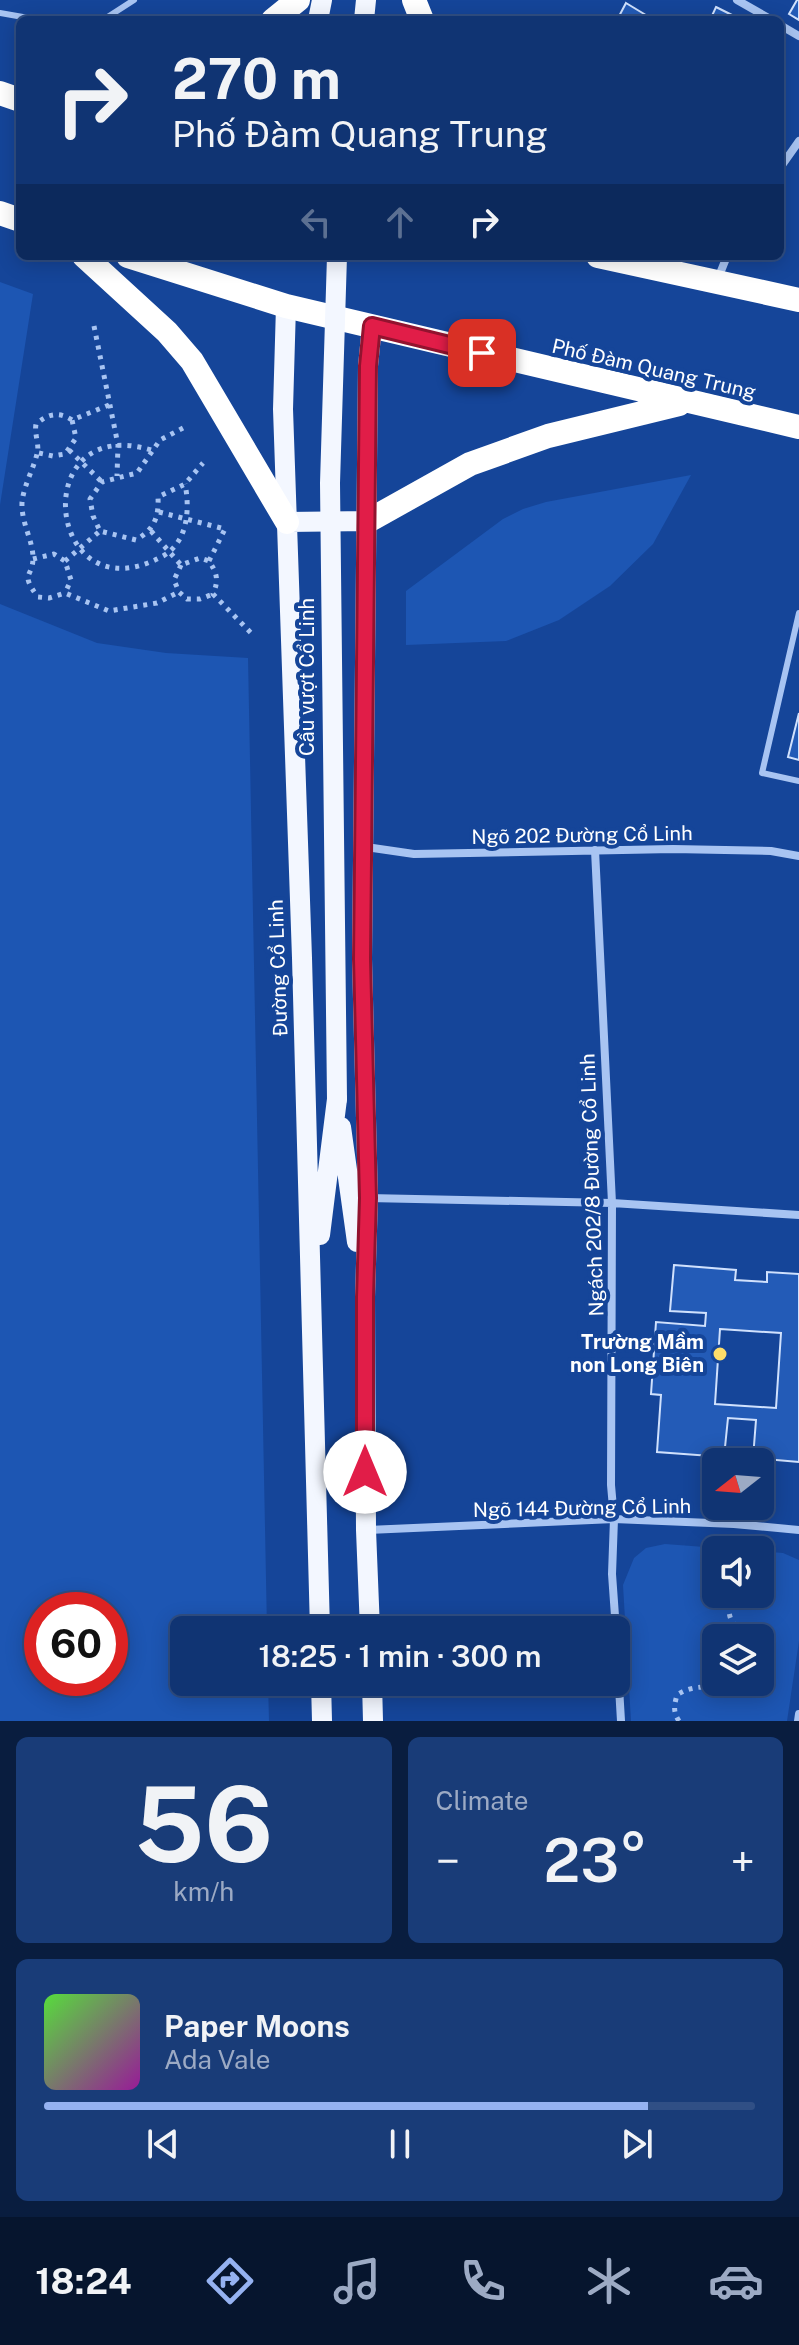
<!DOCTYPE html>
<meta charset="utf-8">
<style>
body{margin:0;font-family:"Public Sans",sans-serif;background:#193c78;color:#f1f3f6;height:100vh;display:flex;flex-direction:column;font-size:30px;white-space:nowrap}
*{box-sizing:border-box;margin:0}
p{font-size:26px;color:#9caac4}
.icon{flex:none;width:44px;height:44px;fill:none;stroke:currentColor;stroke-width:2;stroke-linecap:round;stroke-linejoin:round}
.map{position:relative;height:1721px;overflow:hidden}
.sheet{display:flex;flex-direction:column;gap:16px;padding:16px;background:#091d3f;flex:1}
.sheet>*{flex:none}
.hud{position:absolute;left:16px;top:16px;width:768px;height:244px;border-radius:12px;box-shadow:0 4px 20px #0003,0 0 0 2px #304f85;background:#103473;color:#f1f3f6;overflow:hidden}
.needle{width:52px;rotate:253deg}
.tools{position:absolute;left:702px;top:1448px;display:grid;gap:16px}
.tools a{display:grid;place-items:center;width:72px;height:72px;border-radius:12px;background:#103473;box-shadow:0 4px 20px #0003,0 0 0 2px #304f85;font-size:40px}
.speed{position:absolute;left:24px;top:1592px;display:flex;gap:16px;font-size:40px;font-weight:700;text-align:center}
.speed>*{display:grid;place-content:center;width:104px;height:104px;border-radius:50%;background:#103473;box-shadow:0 4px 20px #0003,0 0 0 2px #304f85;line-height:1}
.speed .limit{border:12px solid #d22;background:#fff;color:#111}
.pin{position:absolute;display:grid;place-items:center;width:68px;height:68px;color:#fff;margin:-34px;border-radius:16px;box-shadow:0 4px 12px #0006}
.me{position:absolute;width:88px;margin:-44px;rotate:0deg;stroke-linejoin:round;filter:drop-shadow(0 0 6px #0008)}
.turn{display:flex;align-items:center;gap:28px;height:168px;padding:0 24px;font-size:36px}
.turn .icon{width:104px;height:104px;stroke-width:2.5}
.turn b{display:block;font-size:56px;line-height:68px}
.lanes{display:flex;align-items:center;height:76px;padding:0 24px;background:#0003;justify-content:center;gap:40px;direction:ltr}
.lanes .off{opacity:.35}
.big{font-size:60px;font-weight:600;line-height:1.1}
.sheet .widget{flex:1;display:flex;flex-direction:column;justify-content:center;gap:12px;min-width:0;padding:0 28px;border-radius:12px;background:#193c78}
.sheet .dial{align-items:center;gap:0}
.dial b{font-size:104px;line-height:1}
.song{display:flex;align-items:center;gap:24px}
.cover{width:96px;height:96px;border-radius:12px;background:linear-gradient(135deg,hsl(110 70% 55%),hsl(300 70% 35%))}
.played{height:8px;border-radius:4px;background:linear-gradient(90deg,#95b2f1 85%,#304f85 85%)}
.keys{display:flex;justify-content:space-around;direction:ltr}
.heat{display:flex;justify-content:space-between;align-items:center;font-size:44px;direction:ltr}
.sheet .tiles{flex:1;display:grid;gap:16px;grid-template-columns:1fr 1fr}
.widget:last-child{grid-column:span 2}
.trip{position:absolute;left:170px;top:1616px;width:460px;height:80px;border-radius:12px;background:#103473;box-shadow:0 4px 20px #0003,0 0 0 2px #304f85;font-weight:600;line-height:80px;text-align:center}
.tabs{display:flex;height:128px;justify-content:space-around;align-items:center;background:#06152e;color:#9caac4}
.tabs .icon{width:56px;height:56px}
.tabs .selected{color:#95b2f1}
.tabs b{font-size:36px;color:#f1f3f6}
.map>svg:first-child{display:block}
</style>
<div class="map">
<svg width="799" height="1721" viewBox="0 0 799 1721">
<rect width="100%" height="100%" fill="#154599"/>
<path fill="#1d56b3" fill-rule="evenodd" d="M 0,282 L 33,294 L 0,505 Z
M 691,475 L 653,544 L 610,586 L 559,620 L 506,641 L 406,645 L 406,591 L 503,519 L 523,509 L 546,502 Z
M 0,604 L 97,643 L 166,653 L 248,658 L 267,1630 L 184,1630 L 184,1682 L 268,1682 L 269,1721 L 0,1721 ZM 42,1610 L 110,1610 L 110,1678 L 42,1678 Z
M 665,1544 L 744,1550 L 716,1550 L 716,1594 L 760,1594 L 760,1551 L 783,1553 L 799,1560 L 799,1641 L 787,1721 L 631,1721 L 623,1585 L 634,1558 L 646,1548 ZM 716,1638 L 760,1638 L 760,1682 L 716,1682 Z"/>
<path fill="#235bb7" stroke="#d0e1fd" stroke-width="2" fill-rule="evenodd" d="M 797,0 L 799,0 L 799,20 L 789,14 Z
M 626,3 L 654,20 L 617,20 Z
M 716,7 L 742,20 L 710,20 Z
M 799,713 L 799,760 L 788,757 Z
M 674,1265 L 736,1270 L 735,1280 L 767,1282 L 767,1272 L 799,1274 L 799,1462 L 753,1458 L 756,1420 L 728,1418 L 724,1457 L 657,1452 L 661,1395 L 651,1394 L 656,1322 L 705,1326 L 706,1313 L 670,1311 ZM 720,1329 L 781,1333 L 776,1408 L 715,1404 Z"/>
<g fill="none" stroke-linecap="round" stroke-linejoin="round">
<path stroke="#a8c4f2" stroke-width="5" stroke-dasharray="4 6" stroke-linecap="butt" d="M 94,326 L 118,445 L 117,476
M 109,405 L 72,420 C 58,411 48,414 36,424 C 34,434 40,446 37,454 C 33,470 24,485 22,502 C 21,523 33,540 33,558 C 33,578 19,572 38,597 L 49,598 L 65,593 L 109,611 L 157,603 L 179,592
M 183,428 L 160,440 L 137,473 L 102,482 L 90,499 L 93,516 L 100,531 L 136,540 C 154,529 159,518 158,497 L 185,484 L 203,463
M 69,450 L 102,482
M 151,450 C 25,412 46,620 163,556 C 188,542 190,509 185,484
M 39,453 L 53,456 L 65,454 L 76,438 L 72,420
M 159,512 L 225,529 L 209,561
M 151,531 L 181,565 L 200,558 L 209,561 C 217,573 219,580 213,594 L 254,636
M 33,559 L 54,554 L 65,561 L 71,580 L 65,593
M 65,561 L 100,531
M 181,565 L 174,580 L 179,592 L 187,599 L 200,599 L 213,594
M 729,1594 C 727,1624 732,1627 759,1638
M 760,1638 L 764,1640 C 773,1655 771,1667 760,1680
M 679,1721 C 673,1712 674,1706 677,1695 C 705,1676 737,1699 758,1682"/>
<path stroke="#a8c4f2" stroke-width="6" d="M 0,13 L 40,20
M 103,20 L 134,0
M 799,613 L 762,773 L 799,781"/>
<path stroke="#a8c4f2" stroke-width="8" d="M 737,0 L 772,20
M 780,25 L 799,36
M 780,168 L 799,141
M 717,281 L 727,256
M 366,847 L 414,854 L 673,849 L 771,851 L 799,856
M 595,850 L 612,1203 L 611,1485 L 614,1519 L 612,1574 L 616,1630
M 368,1198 L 612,1203 L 799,1215
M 368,1530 L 614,1519 L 734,1524 L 799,1530
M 616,1636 L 621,1721
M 798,1721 L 799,1714"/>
<path stroke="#f3f7ff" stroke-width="20" d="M 318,20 L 322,0
M 364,20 L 366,0
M 286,306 L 283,409 L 302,958 L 320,1630
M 287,522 L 368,521
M 341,1127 L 357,1242
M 320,1235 L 337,1099
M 370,1630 L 366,1530 L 365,1297 L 368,1198 L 362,959 L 368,366 L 372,326
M 321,1682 L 322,1721
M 372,1682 L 373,1721"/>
<path stroke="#fff" stroke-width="24" d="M 414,0 L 422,20
M 273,20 L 298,0
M 0,93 L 20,100
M 0,213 L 20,220
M 84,256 L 167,332 L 192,361 L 287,522
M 128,256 L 286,306 L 799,427
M 598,256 L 799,300
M 368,521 L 470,464 L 548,436 L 679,404"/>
<path stroke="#f3f7ff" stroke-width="20" d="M 337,256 L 330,483 L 337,1099"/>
</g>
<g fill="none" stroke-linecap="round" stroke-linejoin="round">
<defs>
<path id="route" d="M 365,1472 L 365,1297 L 368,1198 L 362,959 L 368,366 L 372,326 L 482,353"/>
</defs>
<use href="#route" stroke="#92132f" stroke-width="20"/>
<use href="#route" stroke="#e11d48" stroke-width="14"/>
</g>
<circle fill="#ffde69" stroke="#154599" stroke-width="3" cx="720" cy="1354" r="8"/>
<g text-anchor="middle" stroke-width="8" stroke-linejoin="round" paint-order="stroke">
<g font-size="20" fill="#fff" stroke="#154599">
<text transform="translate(654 369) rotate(13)" y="7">Phố Đàm Quang Trung</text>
<text transform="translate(307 677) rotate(-90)" y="7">Cầu vượt Cổ Linh</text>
<text transform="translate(582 835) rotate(-1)" y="7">Ngõ 202 Đường Cổ Linh</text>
<text transform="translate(278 968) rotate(-92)" y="7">Đường Cổ Linh</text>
<text transform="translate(592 1185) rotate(-92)" y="7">Ngách 202/8 Đường Cổ Linh</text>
<text transform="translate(582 1508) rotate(-1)" y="7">Ngõ 144 Đường Cổ Linh</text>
</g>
<g font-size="20" font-weight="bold" fill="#fff" stroke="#154599" text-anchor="end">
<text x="704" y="1349">Trường Mầm<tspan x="704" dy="23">non Long Biên</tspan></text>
</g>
</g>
</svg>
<div class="tools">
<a><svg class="needle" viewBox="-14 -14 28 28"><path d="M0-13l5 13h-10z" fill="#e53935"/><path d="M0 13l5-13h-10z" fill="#9caac4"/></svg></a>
<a><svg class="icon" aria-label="sound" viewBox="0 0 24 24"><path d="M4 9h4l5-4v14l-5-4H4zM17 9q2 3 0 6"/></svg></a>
<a><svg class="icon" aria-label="layers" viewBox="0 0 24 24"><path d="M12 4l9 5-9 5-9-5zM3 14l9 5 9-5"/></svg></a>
</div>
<div class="speed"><div class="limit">60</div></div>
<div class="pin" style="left:482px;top:353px;background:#d93025"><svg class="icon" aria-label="arrive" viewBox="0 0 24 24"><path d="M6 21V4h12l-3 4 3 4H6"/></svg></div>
<svg class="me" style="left:365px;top:1472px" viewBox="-20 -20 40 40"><circle r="19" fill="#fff"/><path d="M0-13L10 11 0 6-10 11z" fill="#e11d48"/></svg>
<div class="trip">18:25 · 1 min · 300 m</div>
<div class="hud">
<div class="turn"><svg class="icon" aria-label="right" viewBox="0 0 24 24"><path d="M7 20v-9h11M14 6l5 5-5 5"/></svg><div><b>270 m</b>Phố Đàm Quang Trung</div></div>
<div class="lanes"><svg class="icon off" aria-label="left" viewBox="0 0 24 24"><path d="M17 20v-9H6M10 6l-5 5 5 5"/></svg><svg class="icon off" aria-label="ahead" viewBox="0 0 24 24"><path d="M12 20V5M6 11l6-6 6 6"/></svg><svg class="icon" aria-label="right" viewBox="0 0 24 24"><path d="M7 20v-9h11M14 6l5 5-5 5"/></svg></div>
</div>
</div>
<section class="sheet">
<div class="tiles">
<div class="widget dial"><b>56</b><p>km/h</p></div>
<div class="widget"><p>Climate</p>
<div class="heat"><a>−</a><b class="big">23°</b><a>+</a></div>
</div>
<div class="widget">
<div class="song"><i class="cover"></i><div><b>Paper Moons</b><p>Ada Vale</p></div></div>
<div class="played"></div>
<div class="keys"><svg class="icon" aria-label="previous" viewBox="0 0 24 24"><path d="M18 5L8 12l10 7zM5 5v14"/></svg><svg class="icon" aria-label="pause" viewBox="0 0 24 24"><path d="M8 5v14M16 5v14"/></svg><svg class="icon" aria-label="next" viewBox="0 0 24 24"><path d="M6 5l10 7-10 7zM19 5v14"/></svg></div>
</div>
</div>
</section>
<nav class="tabs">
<b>18:24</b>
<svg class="icon selected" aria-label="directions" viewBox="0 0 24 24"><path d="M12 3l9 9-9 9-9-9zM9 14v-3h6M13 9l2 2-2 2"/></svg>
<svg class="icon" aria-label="music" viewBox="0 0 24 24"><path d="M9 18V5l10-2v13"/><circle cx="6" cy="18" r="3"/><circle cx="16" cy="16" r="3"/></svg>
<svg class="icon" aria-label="phone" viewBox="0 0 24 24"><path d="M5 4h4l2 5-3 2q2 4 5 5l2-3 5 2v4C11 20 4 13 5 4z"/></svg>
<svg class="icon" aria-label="climate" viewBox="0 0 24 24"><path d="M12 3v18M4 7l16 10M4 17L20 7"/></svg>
<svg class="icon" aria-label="car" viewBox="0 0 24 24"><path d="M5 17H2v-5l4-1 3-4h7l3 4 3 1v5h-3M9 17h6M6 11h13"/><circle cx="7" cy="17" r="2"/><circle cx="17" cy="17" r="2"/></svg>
</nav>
